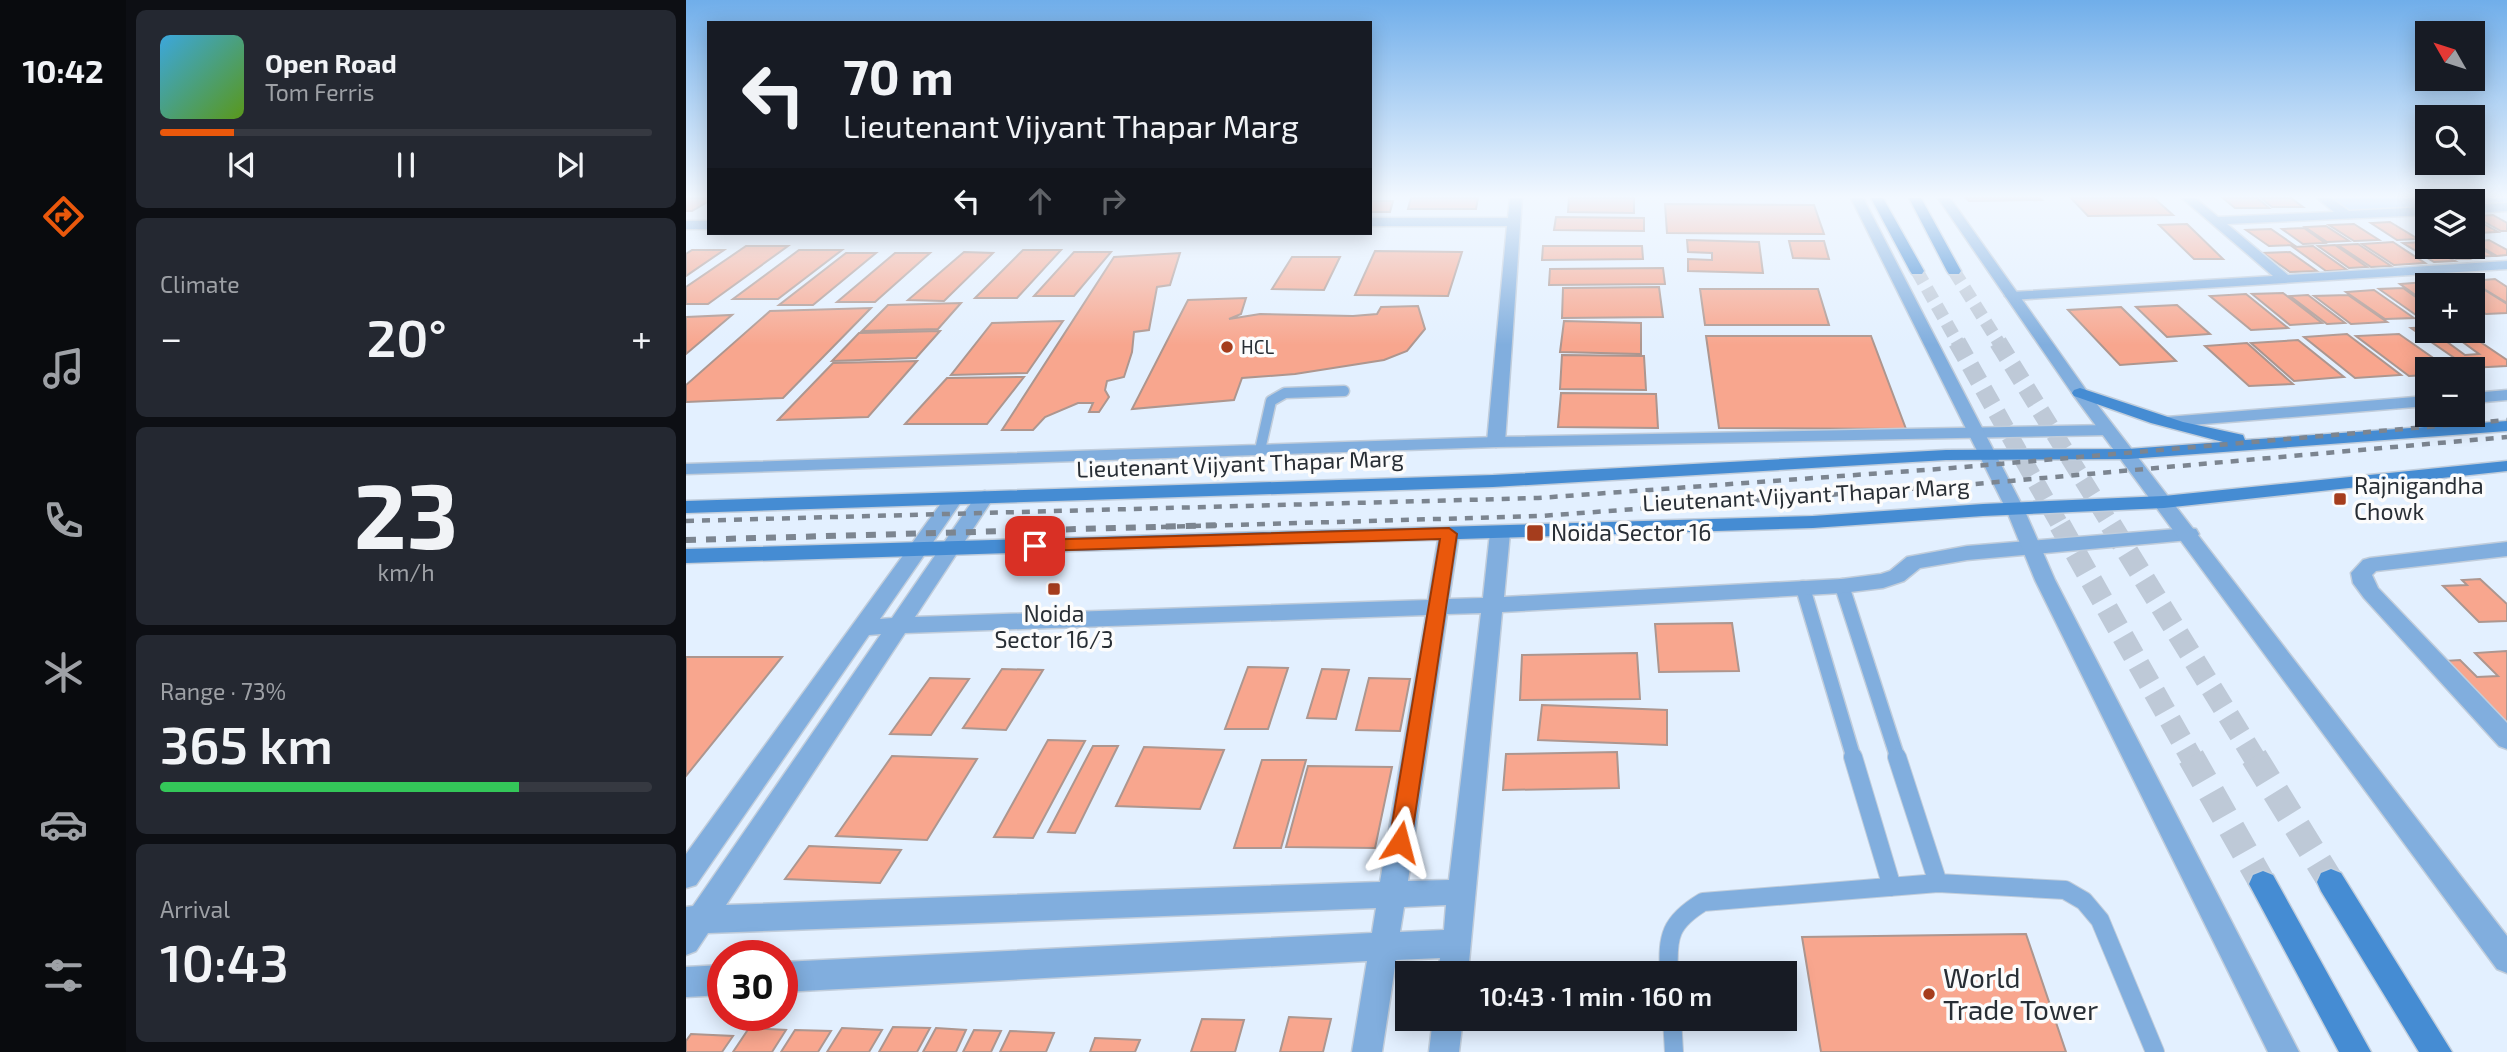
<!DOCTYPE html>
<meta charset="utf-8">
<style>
body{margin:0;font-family:"Exo 2",sans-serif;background:#242831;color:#f1f3f6;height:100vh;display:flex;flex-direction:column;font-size:26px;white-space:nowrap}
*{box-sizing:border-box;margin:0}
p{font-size:23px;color:#9ea1a6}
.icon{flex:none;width:38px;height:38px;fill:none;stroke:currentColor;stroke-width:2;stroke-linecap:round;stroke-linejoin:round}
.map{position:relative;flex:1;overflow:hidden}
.panel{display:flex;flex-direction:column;gap:10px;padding:10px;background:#0d0f14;width:560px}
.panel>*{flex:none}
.guide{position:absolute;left:21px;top:21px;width:665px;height:214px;border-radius:0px;box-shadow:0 4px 18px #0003;background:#171b24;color:#f1f3f6;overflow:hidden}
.needle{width:46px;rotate:309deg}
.controls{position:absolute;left:1729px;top:21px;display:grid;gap:14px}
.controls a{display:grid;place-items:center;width:70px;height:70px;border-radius:0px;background:#171b24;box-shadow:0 4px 18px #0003;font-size:35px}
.speed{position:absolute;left:21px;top:940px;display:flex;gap:14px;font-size:35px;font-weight:700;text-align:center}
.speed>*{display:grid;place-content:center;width:91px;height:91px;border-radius:50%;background:#171b24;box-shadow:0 4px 18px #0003;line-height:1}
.speed .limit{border:10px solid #d22;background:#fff;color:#111}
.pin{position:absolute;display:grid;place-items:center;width:60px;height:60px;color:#fff;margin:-30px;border-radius:14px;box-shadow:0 4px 10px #0006}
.me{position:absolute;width:77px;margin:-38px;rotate:9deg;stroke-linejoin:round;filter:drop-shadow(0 0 5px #0008)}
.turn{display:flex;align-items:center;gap:24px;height:147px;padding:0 21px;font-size:32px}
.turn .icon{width:91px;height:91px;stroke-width:2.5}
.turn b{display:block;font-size:49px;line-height:60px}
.lanes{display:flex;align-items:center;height:66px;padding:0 21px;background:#0003;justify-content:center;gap:35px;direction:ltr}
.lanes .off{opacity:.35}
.big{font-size:52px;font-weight:600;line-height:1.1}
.panel .tile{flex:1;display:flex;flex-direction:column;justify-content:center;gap:10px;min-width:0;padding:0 24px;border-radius:10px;background:#242831}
.panel .dial{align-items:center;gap:0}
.dial b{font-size:91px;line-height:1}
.song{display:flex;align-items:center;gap:21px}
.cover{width:84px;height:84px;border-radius:10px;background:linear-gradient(135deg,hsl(200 70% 55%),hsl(90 70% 35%))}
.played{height:7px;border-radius:4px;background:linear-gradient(90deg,#ea580c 15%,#363941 15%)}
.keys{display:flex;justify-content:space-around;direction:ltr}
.heat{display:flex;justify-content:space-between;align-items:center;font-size:38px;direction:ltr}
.charge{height:10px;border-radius:5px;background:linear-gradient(90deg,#34c759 73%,#363941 0)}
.trip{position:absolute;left:709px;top:961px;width:402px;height:70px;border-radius:0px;background:#171b24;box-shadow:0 4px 18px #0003;font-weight:600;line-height:70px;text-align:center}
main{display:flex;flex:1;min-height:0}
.tabs{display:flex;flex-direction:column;width:126px;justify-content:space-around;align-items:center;background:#090b0e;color:#9ea1a6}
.tabs .icon{width:49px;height:49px}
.tabs .current{color:#ea580c}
.tabs b{font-size:32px;color:#f1f3f6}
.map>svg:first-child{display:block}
</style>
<main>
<nav class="tabs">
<b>10:42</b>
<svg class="icon current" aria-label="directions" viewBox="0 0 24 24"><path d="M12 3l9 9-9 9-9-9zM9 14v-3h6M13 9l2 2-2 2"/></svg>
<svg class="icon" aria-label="music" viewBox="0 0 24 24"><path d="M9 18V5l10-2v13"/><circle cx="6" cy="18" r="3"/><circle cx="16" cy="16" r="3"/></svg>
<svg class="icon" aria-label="phone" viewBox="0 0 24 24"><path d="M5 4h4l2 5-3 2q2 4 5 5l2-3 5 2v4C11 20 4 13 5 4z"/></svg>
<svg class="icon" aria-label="climate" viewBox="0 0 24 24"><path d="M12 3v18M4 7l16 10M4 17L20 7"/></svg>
<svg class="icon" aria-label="car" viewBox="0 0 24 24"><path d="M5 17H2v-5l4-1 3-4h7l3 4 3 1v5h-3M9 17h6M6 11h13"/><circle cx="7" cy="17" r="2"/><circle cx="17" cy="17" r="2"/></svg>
<svg class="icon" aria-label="filters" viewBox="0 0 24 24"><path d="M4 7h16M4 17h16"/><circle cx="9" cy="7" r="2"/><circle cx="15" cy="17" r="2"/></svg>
</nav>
<section class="panel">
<div class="tile">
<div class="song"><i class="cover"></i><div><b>Open Road</b><p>Tom Ferris</p></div></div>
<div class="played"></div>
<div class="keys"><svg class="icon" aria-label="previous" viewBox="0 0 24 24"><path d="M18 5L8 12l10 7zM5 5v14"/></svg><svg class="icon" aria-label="pause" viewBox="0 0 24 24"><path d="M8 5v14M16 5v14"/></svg><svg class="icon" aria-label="next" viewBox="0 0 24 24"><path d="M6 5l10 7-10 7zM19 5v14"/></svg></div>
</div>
<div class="tile"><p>Climate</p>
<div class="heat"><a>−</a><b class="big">20°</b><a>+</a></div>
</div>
<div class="tile dial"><b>23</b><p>km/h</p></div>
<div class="tile"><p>Range · 73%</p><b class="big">365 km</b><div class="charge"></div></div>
<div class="tile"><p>Arrival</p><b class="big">10:43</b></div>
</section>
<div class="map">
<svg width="1821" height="1052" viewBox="0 0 1821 1052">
<rect width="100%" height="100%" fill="#e3f0ff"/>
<path fill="#95c8fe" d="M 1645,198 L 1821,198 L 1821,204 L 1787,206 L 1787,201 L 1741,201 L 1741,208 L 1664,211 Z"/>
<path fill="#f8a68e" stroke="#ad968f" stroke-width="2" fill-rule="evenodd" d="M 0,198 L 23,198 L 23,201 L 6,211 L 0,211 Z
M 725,198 L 792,198 L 790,209 L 722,209 Z
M 883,198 L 948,198 L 948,213 L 882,212 Z
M 1280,198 L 1354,198 L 1356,200 L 1283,201 Z
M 1385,198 L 1468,198 L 1487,215 L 1402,216 Z
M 1537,198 L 1571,198 L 1583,208 L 1549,208 Z
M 1575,198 L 1605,198 L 1617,207 L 1586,207 Z
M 684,201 L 707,201 L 704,212 L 684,212 Z
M 979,204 L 1128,205 L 1138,234 L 981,233 Z
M 1807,215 L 1821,223 L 1821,231 L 1815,231 L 1788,216 Z
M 870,217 L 958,218 L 958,231 L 868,230 Z
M 1787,218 L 1812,232 L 1792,233 L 1787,230 Z
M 1704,222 L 1732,239 L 1711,240 L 1685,223 Z
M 1501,224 L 1537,259 L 1508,259 L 1473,225 Z
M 1668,224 L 1693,240 L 1668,241 L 1643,225 Z
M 1640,226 L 1663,241 L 1641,242 L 1619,227 Z
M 1618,228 L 1639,243 L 1617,244 L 1596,229 Z
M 1585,229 L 1608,245 L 1583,246 L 1560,230 Z
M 1001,240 L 1073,242 L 1077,273 L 1002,271 L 1002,259 L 1026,260 L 1026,253 L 1002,252 Z
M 1803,240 L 1821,250 L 1821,255 L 1811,256 L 1787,242 Z
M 1103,241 L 1138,241 L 1143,259 L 1107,258 Z
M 1707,242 L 1739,263 L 1708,265 L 1676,244 Z
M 1738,242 L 1741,247 L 1769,261 L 1748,262 L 1717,243 Z
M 1672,244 L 1705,266 L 1685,267 L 1652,245 Z
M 1787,244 L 1808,256 L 1785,257 L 1768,247 L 1787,247 Z
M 1649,245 L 1681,267 L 1663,268 L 1632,246 Z
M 60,246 L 102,246 L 22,304 L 0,304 L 0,287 Z
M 857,246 L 956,246 L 957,259 L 856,260 Z
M 1627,246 L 1661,270 L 1640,271 L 1607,247 Z
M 1750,247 L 1764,247 L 1783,259 L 1770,259 Z
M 6,250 L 38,250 L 0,276 L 0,254 Z
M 113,250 L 156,250 L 92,299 L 47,299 Z
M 337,250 L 375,250 L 331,298 L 289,298 Z
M 689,251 L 776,252 L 762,296 L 669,295 Z
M 278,252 L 307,253 L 258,301 L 222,300 Z
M 388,252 L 425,252 L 388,296 L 348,296 Z
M 1604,252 L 1631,271 L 1604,272 L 1577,253 Z
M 160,253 L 190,253 L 127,305 L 93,305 Z
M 209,253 L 244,253 L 189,302 L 151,302 Z
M 494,253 L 484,285 L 471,287 L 463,330 L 448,332 L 446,352 L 438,377 L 421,381 L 419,390 L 423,397 L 413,412 L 403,412 L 407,403 L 392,403 L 359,417 L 347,430 L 316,430 L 428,257 Z
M 606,257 L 654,257 L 638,290 L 586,289 Z
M 977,268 L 979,284 L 863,285 L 864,269 Z
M 1809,279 L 1821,287 L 1821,303 L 1785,281 Z
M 1740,282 L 1744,285 L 1741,285 L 1741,303 L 1714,284 Z
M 1786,282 L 1821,304 L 1821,313 L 1800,314 L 1787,306 L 1787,285 L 1754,284 Z
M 973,287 L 977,317 L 876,318 L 877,288 Z
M 1717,288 L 1741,305 L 1741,319 L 1737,320 L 1693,289 Z
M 1014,289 L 1132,289 L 1143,325 L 1019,325 Z
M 1688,290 L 1728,318 L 1699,319 L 1660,292 Z
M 1597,293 L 1636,323 L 1604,325 L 1566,294 Z
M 1560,294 L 1602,328 L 1565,330 L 1524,296 Z
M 1622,295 L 1659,323 L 1641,324 L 1604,296 Z
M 1662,295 L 1701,322 L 1665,324 L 1628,296 Z
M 560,298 L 555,314 L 543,319 L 574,314 L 667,316 L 691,314 L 695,307 L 732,306 L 739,329 L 721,351 L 698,360 L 609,374 L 556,378 L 548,400 L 446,409 L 502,300 Z
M 275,303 L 252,329 L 176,331 L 202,305 Z
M 1491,305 L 1524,334 L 1481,337 L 1450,307 Z
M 1435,307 L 1490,361 L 1434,365 L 1382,310 Z
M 185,308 L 97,398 L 0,402 L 0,385 L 84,311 Z
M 46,315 L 0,354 L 0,317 Z
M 377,321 L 341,373 L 265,375 L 306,323 Z
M 878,321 L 955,323 L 955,354 L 874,352 Z
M 1741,327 L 1741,331 L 1778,331 L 1821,360 L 1821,366 L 1783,368 L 1725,328 ZM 1767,335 L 1793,354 L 1779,355 L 1753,336 Z
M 254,331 L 230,358 L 146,361 L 173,333 Z
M 1661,334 L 1715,375 L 1669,378 L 1618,337 Z
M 1713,334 L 1763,369 L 1741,369 L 1741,375 L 1723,376 L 1670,336 Z
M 1020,336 L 1185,336 L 1220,429 L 1033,428 Z
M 1612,340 L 1658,377 L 1608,381 L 1565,343 Z
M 1561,343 L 1607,384 L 1563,386 L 1519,346 Z
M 876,355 L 958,356 L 960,390 L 874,389 Z
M 231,361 L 182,417 L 92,420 L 147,363 Z
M 338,377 L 301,424 L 219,424 L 261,378 Z
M 875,393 L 970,394 L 972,428 L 872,427 Z
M 1794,579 L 1821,604 L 1821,621 L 1793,622 L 1757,586 L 1781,585 L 1776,580 Z
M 1046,623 L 1053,671 L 973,672 L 969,624 Z
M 1821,651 L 1821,729 L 1757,661 L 1774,660 L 1791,677 L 1812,676 L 1789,653 Z
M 951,653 L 954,699 L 834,700 L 836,655 Z
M 0,657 L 96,657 L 0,776 Z
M 562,667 L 602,668 L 582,729 L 539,729 Z
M 316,669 L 357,670 L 320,730 L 277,728 Z
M 636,669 L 663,670 L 650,719 L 621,718 Z
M 244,678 L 283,679 L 245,735 L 204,734 Z
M 683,678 L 724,679 L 714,731 L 670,730 Z
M 856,705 L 981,710 L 981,745 L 852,740 Z
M 362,740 L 399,741 L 347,838 L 308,837 Z
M 407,746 L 432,746 L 389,833 L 362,832 Z
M 458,747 L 538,750 L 514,809 L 430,806 Z
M 931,752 L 933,788 L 817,790 L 820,754 Z
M 206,756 L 291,759 L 241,840 L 150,836 Z
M 576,760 L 620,760 L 595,848 L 548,848 Z
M 622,766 L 706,767 L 689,848 L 600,847 Z
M 123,846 L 215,850 L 194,883 L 99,879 Z
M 1340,934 L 1380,1052 L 1135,1052 L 1116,937 Z
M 603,1017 L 645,1019 L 637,1052 L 594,1052 Z
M 516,1019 L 558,1020 L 549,1052 L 505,1052 Z
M 207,1027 L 244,1028 L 231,1052 L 193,1052 Z
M 63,1028 L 100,1030 L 86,1052 L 47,1052 Z
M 156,1028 L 196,1030 L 183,1052 L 141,1052 Z
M 250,1028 L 280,1030 L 270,1052 L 237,1052 Z
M 109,1030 L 145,1031 L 132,1052 L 95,1052 Z
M 288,1030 L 315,1031 L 305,1052 L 277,1052 Z
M 324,1031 L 368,1033 L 360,1052 L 314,1052 Z
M 5,1034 L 47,1036 L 36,1052 L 0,1052 L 0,1041 Z
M 409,1038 L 454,1040 L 449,1052 L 404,1052 Z"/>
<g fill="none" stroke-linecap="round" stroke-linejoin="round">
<path stroke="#bec9d7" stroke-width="13" stroke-dasharray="13 7" stroke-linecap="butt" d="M 1231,271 L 1272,343
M 1268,271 L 1313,343"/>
<path stroke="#bec9d7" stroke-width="18" stroke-dasharray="18 9" stroke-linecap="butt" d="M 1271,342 L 1375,527
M 1312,342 L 1426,527"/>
<path stroke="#bec9d7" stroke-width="22" stroke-dasharray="22 10" stroke-linecap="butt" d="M 1374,525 L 1506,759
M 1425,525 L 1569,759"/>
<path stroke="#bec9d7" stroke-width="27" stroke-dasharray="27 14" stroke-linecap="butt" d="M 1505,757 L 1577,884
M 1568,757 L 1645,882"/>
<defs>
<path id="service-far2" d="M 574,450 L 585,401 L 599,393 L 658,391
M 0,469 L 810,442 L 1423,430"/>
<path id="service-far1" d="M 1156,586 L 1212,759
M 1117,588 L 1168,759"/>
<path id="service" d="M 1167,757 L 1206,887
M 1211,757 L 1252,883
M 983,973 C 981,936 984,922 1017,902 L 1252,883 L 1379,890 L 1398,901 L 1414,920 L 1469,1052
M 986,1018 L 988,1052"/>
<path id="minor" d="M 824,198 L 836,198 L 819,442 L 810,447 L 801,442 L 821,226 L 684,226 L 684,218 L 822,218 Z
M 1496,198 L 1509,198 L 1532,217 L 1648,212 L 1631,198 L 1645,198 L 1663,211 L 1741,207 L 1741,215 L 1541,224 L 1602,275 L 1821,261 L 1821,269 L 1326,300 L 1319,296 L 1326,292 L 1587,276 Z
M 1821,203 L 1821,211 L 1787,213 L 1787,205 Z
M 0,221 L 23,221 L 23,229 L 0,229 Z
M 1821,390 L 1821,400 L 1787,403 L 1787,393 Z
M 1741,396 L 1741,406 L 1481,427 L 1473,422 L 1481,417 Z
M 299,491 L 308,497 L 229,617 L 742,600 L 753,534 L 756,529 L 770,529 L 773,534 L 763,599 L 797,598 L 804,533 L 807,528 L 821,528 L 824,533 L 818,597 L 1156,579 L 1195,574 L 1204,571 L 1221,557 L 1281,546 L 1503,528 L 1510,529 L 1513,534 L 1510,539 L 1503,540 L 1281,560 L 1234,568 L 1218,581 L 1197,588 L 1156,593 L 816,612 L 782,973 L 752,973 L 754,958 L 710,960 L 696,1052 L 666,1052 L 681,961 L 96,992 L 96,962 L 686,933 L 690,908 L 22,933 L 10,951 L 0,955 L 0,907 L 7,906 L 195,634 L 183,635 L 10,885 L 0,888 L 0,854 L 261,495 L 268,493 L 277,499 L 194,619 L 206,618 L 292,493 ZM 795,613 L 763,880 L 722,881 L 761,614 ZM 740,615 L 694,882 L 40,905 L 219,633 ZM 760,905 L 758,930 L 714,932 L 718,907 Z
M 1821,542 L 1821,556 L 1690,571 L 1686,575 L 1692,588 L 1821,723 L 1821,749 L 1813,746 L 1678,598 L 1667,583 L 1665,573 L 1677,560 L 1684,558 Z
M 37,965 L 37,995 L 0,997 L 0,967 Z
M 747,1018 L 777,1018 L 773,1052 L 743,1052 Z"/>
<path id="tertiary" d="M 1165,198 L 1177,198 L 1338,509 L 1369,580 L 1613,1052 L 1582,1052 L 1349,580 L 1320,509 Z
M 1252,198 L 1264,198 L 1400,390 L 1821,936 L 1821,973 L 1811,969 L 1388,396 Z"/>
<path id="secondary" d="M 1185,198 L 1197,198 L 1238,271 L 1236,274 L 1226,274 L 1224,271 Z
M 1223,198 L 1235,198 L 1275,271 L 1273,274 L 1263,274 L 1261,271 Z
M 1394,388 L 1497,422 L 1557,435 L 1559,440 L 1821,421 L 1821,431 L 1442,459 L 1260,460 L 807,487 L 0,513 L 0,501 L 807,475 L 1260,450 L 1442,449 L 1537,442 L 1465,423 L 1388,396 L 1386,393 L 1388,390 Z
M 1821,461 L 1821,471 L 1478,508 L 1297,516 L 1127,528 L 0,563 L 0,549 L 1127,516 L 1297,504 L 1478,496 Z
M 1645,869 L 1655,873 L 1766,1052 L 1733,1052 L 1635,891 L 1631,882 L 1635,873 Z
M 1577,871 L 1587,875 L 1685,1052 L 1653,1052 L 1563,884 L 1567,875 Z"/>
</defs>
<use href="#service-far2" stroke="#c1cddb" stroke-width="13"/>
<use href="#service-far1" stroke="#c1cddb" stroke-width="17"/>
<use href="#service" stroke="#c1cddb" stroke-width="20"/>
<use href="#minor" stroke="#c1cddb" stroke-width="3"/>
<use href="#tertiary" stroke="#c1cddb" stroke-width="3"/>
<use href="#secondary" stroke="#c1cddb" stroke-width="3"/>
<use href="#service-far2" stroke="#81aede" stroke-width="10"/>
<use href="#service-far1" stroke="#81aede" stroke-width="14"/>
<use href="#service" stroke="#81aede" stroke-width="18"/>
<use href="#minor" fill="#81aede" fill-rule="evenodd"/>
<use href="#tertiary" fill="#81aede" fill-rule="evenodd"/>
<use href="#secondary" fill="#458cd3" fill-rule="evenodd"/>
<path stroke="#7c8590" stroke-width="4.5" stroke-dasharray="8 8" stroke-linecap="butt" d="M 0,521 L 852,498 L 1266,468 L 1821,420
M 475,527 L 854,516 L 1278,485 L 1821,437"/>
<path stroke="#7c8590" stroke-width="6" stroke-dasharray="10 10" stroke-linecap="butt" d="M 0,540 L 537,525"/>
</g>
<linearGradient id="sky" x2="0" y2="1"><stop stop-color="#70aeea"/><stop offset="0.57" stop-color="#f2f8ff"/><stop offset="1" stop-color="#f2f8ff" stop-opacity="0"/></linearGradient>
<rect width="1821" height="345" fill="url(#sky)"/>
<path fill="#ea580c" stroke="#983908" stroke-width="2" d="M 763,528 L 771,534 L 725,842 L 722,849 L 714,852 L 707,849 L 703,842 L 754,539 L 349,551 L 340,546 L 349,540 Z"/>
<g fill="#a53d1d" stroke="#fcfcfc" stroke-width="2.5">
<circle cx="541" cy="347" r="7"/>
<rect x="1647" y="492" width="14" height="14" rx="3.5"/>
<rect x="840" y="524" width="18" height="18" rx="3.5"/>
<rect x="361" y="582" width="14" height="14" rx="3.5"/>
<circle cx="1243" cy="994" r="7"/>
</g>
<g text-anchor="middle" stroke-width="7" stroke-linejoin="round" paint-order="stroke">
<g font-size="19" fill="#282e35" stroke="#fcfcfc" text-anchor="start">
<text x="555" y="354">HCL</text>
</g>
<g font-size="23" fill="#282e35" stroke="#fcfcfc">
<text transform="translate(554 464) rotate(-2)" y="8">Lieutenant Vijyant Thapar Marg</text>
<text transform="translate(1120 495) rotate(-3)" y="8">Lieutenant Vijyant Thapar Marg</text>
</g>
<g font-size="23" fill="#282e35" stroke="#fcfcfc" text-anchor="start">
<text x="1668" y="494">Rajnigandha<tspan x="1668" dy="26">Chowk</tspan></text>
<text x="865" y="541">Noida Sector 16</text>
<text x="368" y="622" text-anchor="middle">Noida<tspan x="368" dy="26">Sector 16/3</tspan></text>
</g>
<g font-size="28" fill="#282e35" stroke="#fcfcfc" text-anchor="start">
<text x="1257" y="988">World<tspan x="1257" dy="32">Trade Tower</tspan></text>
</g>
</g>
</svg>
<div class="controls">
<a><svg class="needle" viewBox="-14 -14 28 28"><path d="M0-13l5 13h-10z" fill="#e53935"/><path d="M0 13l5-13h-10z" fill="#9ea1a6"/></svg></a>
<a><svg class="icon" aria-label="search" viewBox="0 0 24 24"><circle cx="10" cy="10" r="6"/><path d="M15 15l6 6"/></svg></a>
<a><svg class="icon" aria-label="layers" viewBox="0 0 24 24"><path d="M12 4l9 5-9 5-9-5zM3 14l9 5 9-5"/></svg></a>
<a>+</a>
<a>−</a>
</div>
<div class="speed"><div class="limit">30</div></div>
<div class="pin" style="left:349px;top:546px;background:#d93025"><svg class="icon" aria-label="arrive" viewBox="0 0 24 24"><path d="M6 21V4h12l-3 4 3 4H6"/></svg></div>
<svg class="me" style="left:714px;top:842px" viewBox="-20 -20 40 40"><path d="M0-17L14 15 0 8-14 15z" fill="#ea580c" stroke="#fff" stroke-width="4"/></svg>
<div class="trip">10:43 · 1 min · 160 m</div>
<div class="guide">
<div class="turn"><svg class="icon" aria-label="left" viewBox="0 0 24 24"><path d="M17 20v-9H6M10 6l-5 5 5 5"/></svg><div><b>70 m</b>Lieutenant Vijyant Thapar Marg</div></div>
<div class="lanes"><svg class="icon" aria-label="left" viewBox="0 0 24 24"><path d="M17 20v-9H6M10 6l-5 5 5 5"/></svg><svg class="icon off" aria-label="ahead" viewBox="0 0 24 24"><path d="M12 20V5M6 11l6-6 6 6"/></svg><svg class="icon off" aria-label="right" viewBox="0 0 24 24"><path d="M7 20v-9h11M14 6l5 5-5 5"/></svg></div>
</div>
</div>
</main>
